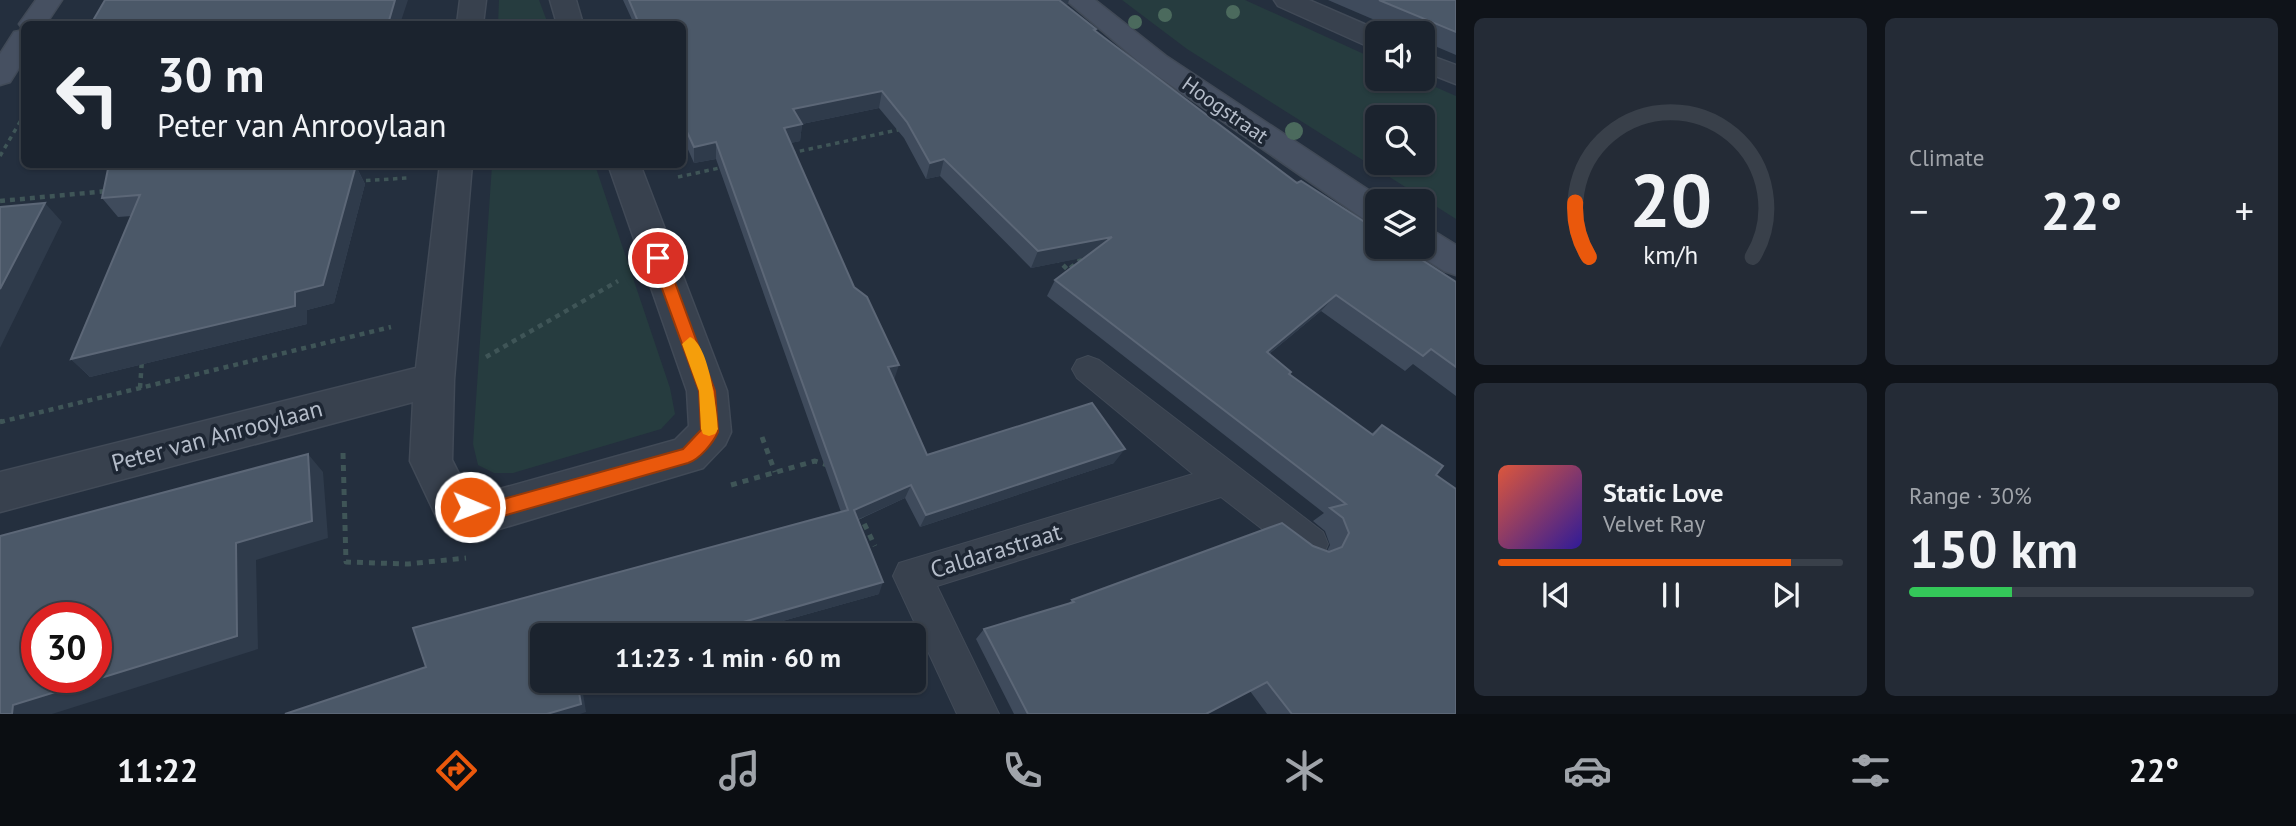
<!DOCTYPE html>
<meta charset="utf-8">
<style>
body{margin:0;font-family:"PT Sans",sans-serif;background:#242b36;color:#f1f3f6;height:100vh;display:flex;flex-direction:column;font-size:26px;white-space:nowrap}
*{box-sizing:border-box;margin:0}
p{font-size:23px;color:#a0a4aa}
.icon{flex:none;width:38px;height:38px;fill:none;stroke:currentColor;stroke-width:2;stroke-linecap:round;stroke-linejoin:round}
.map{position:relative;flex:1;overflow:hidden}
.panel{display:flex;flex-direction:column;gap:18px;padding:18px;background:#0f1319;width:840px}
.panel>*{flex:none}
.banner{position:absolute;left:21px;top:21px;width:665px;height:147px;border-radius:10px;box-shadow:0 2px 5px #0004,0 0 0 2px #39404a;background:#1b232e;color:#f1f3f6;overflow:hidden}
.fabs{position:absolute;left:1365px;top:21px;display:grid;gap:14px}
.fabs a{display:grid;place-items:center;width:70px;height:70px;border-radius:10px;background:#1b232e;box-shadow:0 2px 5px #0004,0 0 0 2px #39404a;font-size:35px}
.speed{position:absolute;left:21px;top:602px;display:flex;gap:14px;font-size:35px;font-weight:700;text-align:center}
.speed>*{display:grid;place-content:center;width:91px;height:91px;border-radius:50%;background:#1b232e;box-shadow:0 2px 5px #0004,0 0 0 2px #39404a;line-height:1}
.speed .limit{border:10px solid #d22;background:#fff;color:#111}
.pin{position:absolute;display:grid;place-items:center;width:60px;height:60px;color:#fff;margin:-30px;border:4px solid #fff;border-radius:50%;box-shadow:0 2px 7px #0007}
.me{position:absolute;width:77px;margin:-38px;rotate:91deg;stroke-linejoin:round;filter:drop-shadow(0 0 5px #0008)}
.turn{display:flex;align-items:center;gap:24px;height:147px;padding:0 21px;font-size:32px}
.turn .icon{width:91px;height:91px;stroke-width:2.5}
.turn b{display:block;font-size:49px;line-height:60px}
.big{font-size:52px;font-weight:700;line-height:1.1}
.panel .widget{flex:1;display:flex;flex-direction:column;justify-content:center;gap:10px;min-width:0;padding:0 24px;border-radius:10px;background:#242b36}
.panel .dial{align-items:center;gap:0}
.dial svg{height:182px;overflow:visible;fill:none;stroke:#39404a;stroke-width:7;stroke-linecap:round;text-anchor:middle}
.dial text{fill:#f1f3f6;stroke:none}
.song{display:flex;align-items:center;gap:21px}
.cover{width:84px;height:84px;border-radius:10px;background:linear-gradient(135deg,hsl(10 70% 55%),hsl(250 70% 35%))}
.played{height:7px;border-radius:4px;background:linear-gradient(90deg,#ea580c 85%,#39404a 85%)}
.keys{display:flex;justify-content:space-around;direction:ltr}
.heat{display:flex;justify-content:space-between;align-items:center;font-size:38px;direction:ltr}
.charge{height:10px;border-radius:5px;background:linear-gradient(90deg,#34c759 30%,#39404a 0)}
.panel .tiles{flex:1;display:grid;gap:18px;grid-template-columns:repeat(2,1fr)}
.trip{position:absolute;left:530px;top:623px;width:396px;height:70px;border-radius:10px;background:#1b232e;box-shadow:0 2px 5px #0004,0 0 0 2px #39404a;font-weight:700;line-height:70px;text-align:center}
.menu{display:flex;height:112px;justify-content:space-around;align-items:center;background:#0b0e12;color:#a0a4aa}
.menu .icon{width:49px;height:49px}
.menu .selected{color:#ea580c}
.menu b{font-size:32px;color:#f1f3f6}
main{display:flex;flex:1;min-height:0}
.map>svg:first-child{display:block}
</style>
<main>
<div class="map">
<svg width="1456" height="714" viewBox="0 0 1456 714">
<rect width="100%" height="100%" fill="#242f3e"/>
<path fill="#263c3f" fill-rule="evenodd" d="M 499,0 L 539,0 L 548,24 L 498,24 Z
M 1122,0 L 1245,0 L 1377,60 L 1377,79 L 1417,79 L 1456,96 L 1456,219 L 1187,49 ZM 1377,117 L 1423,117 L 1423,163 L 1377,163 Z
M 492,165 L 595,165 L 670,388 L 675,414 L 661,429 L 513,473 L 494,473 L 478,465 L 473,444 Z"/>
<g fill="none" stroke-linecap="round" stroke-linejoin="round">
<defs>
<path id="lane" d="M 1088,356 L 1099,360 L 1323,532 L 1328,544 L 1323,556 L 1310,561 L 1297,556 L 1221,497 L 937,586 L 999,714 L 957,714 L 893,576 L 899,563 L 1193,474 L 1077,378 L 1072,369 L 1077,360 Z"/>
<path id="street" d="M 460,0 L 486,0 L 483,24 L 457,24 Z
M 550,0 L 576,0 L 583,24 L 557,24 Z
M 1274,0 L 1309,0 L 1385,33 L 1377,33 L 1377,48 L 1367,46 L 1278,6 Z
M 1423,53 L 1456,65 L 1456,84 L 1423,71 Z
M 440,164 L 472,164 L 454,380 L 452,460 L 465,486 L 489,492 L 675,440 L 689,426 L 687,391 L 608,164 L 640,164 L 727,391 L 731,432 L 725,445 L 703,468 L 489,532 L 436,516 L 410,461 L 413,402 L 0,512 L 0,472 L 416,368 Z"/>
<path id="secondary" d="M 36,0 L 62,0 L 46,24 L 24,24 L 24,60 L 10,82 L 0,85 L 0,54 L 14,32 L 24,30 L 19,24 Z
M 1066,0 L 1095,0 L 1166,56 L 1385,201 L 1377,201 L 1377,224 L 1365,220 L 1146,68 Z
M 1423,229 L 1435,232 L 1456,245 L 1456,275 L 1444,271 L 1411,250 L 1409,247 L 1423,247 Z"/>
</defs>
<use href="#lane" stroke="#414a57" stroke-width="2"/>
<use href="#street" stroke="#414a57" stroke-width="3"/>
<use href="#secondary" stroke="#414a57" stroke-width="3"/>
<path stroke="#3f5557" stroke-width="3.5" stroke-dasharray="4.5 4.5" stroke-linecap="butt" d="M 791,153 L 902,129
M 0,156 L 24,115
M 678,177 L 724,167
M 357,181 L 408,178"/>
<path stroke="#3f5557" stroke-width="4.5" stroke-dasharray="5 5" stroke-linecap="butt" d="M 0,201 L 108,191
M 1056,258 L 1068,270 L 1086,255
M 486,357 L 618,281
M 140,388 L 142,359
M 0,422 L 391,327"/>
<path stroke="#3f5557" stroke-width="5" stroke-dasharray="6 6" stroke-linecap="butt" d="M 0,422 L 3,421
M 762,437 L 775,472
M 343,453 L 346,562 L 408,564 L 466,558
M 731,485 L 815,461 L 830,466
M 859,513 L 875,546"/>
<use href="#lane" fill="#38414e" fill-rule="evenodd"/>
<use href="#street" fill="#38414e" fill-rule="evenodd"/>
<use href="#secondary" fill="#465061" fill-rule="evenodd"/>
</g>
<g fill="#4b6a5d">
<circle cx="1233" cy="12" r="7"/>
<circle cx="1165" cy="15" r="7"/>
<circle cx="1135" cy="22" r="7"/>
<circle cx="1294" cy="131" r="9"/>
</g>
<path fill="#3f4b5c" d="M 623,0 L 1069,0 L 1067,5 L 1065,5 L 1096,29 L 1095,31 L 1297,183 L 1456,282 L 1456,396 L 1413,364 L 1405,371 L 1321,311 L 1269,354 L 1289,374 L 1371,434 L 1382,425 L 1436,475 L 1456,714 L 1267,714 L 1250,691 L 1206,714 L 1014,714 L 976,639 L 984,629 L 1068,604 L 1072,600 L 1313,546 L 1327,551 L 1330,545 L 1325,531 L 1313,521 L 1324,513 L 1047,296 L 1055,280 L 1085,257 L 1031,268 L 940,176 L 926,179 L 904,138 L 879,108 L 802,124 L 800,141 L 790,143 L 927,455 L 1114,463 L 920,527 L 905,498 L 858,520 L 879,594 L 733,635 L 542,635 L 586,712 L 426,667 L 841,512 L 716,159 L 694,163 L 682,136 L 682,24 L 634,24 Z
M 1328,0 L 1456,0 L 1456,55 L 1423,41 L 1423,33 L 1405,33 Z
M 109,164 L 359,164 L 358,170 L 365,184 L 334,303 L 307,310 L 307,324 L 90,377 L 71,359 L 132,216 L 118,217 L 102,198 Z"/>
<path fill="#2f3b4b" d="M 395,0 L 408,0 L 400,24 L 388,24 Z
M 1049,0 L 1069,0 L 1067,5 L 1045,10 Z
M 882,91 L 879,108 L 792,126 L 793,109 Z
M 802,124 L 800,141 L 783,145 L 784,128 Z
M 716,142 L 716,159 L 694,163 L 694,147 Z
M 944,159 L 940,176 L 926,179 L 930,163 Z
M 344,164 L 359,164 L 358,170 L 365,184 L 334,303 L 307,310 L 307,324 L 90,377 L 71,359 L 295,292 Z
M 45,203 L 62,222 L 0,348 L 0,289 Z
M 1112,237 L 1103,254 L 1031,268 L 1038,251 Z
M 1336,295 L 1321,311 L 1253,367 L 1267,352 Z
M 899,365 L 894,380 L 884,382 L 888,367 Z
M 1125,449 L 1114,463 L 920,527 L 926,515 Z
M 308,454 L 323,472 L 328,538 L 256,560 L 258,649 L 52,714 L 12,714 L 13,705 Z
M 911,485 L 905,498 L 850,523 L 854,510 Z
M 883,582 L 879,594 L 733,635 L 698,635 Z
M 577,681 L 581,681 L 586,712 L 580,714 L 547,714 Z"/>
<path fill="#4b5868" stroke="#5c6777" stroke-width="2" fill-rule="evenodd" d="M 105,0 L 395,0 L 388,24 L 91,24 Z
M 629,0 L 1059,0 L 1096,29 L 1094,30 L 1297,183 L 1301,181 L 1377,230 L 1377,247 L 1402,247 L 1456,282 L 1456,367 L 1431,349 L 1423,356 L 1336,295 L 1267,352 L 1291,372 L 1289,374 L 1373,435 L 1382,425 L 1443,466 L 1436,475 L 1456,489 L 1456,714 L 1292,714 L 1267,682 L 1206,714 L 1028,714 L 984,629 L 1074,602 L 1072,600 L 1282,523 L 1313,546 L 1329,552 L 1342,547 L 1349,533 L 1343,518 L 1330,508 L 1346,504 L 1055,280 L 1112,237 L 1038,251 L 944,159 L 930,163 L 907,122 L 882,91 L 793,109 L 802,124 L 784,128 L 854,287 L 867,297 L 899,365 L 888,367 L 927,455 L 1092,403 L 1125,449 L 926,515 L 911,485 L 854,510 L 883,582 L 698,635 L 542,635 L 542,681 L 577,681 L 581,704 L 547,714 L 285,714 L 426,667 L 413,628 L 848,510 L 716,142 L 694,147 L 682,121 L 682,24 L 639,24 Z
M 1379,0 L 1456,0 L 1456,32 Z
M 109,164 L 344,164 L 344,166 L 356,165 L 323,285 L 295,292 L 295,306 L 71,359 L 140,195 L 102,198 Z
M 45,203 L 0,289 L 0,207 Z
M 308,454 L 312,521 L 236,543 L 237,636 L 13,705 L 12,714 L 0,714 L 0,536 ZM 37,618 L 96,618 L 96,677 L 37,677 Z"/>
<path fill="#ea580c" stroke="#983908" stroke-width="2" d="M 658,253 L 666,258 L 715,391 L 718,432 C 713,443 700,459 688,463 L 489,520 L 464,512 L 461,507 L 464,501 L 470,498 L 489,503 L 683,449 L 701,430 L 699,391 L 651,258 Z"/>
<path fill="#f59e0b" d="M 690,337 C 709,344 717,410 718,429 L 715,434 L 709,436 L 703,434 L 701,429 L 699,391 L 682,344 Z"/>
<g text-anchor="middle" stroke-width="7" stroke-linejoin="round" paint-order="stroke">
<g font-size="21" fill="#b4bcc9" stroke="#1d2633">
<text transform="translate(1225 110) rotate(35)" y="7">Hoogstraat</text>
</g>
<g font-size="24" fill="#b4bcc9" stroke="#1d2633">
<text transform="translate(217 436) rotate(-15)" y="8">Peter van Anrooylaan</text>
<text transform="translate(996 551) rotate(-17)" y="8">Caldarastraat</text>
</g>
</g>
</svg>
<div class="fabs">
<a><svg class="icon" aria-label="sound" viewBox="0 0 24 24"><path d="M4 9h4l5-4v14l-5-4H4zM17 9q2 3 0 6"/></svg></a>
<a><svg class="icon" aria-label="search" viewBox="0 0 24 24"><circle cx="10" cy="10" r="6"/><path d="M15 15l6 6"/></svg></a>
<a><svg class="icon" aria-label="layers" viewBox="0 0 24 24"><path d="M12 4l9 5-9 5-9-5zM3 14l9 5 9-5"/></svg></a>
</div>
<div class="speed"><div class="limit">30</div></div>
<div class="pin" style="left:658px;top:258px;background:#d93025"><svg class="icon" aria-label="arrive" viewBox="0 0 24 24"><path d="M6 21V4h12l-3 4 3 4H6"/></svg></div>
<svg class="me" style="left:470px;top:507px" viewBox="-20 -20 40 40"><circle r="17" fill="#ea580c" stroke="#fff" stroke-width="3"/><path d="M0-11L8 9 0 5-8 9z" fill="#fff"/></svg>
<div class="trip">11:23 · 1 min · 60 m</div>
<div class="banner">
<div class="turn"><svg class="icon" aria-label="left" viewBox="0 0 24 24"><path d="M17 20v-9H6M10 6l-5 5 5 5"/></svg><div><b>30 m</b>Peter van Anrooylaan</div></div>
</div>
</div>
<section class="panel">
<div class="tiles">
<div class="widget dial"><svg viewBox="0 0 100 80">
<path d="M14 69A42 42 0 1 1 86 69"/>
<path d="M14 69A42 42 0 0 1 8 45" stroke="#ea580c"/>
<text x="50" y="56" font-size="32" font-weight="700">20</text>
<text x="50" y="72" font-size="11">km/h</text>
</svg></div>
<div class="widget"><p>Climate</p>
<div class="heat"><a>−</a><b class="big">22°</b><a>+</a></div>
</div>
<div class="widget">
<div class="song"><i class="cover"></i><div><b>Static Love</b><p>Velvet Ray</p></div></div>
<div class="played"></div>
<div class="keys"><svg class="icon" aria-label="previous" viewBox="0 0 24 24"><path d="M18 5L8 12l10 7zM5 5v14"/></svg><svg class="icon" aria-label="pause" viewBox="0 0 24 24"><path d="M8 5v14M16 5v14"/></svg><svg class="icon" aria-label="next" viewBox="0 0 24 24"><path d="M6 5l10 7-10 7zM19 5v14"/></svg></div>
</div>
<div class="widget"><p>Range · 30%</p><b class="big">150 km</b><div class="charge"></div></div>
</div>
</section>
</main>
<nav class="menu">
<b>11:22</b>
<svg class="icon selected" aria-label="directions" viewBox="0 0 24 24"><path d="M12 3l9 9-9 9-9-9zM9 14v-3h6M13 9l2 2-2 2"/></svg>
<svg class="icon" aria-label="music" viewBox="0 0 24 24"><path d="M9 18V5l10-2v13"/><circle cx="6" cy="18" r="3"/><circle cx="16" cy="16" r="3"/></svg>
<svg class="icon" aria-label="phone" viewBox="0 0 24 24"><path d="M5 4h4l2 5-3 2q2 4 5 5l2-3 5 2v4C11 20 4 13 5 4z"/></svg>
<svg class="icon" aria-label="climate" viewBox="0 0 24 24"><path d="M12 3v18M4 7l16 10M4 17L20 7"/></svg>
<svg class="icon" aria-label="car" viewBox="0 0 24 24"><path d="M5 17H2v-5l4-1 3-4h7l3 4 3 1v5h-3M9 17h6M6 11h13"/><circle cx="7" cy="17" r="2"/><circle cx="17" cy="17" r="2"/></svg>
<svg class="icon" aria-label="filters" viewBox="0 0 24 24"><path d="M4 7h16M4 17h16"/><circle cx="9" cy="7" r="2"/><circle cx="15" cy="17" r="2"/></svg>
<b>22°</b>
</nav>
